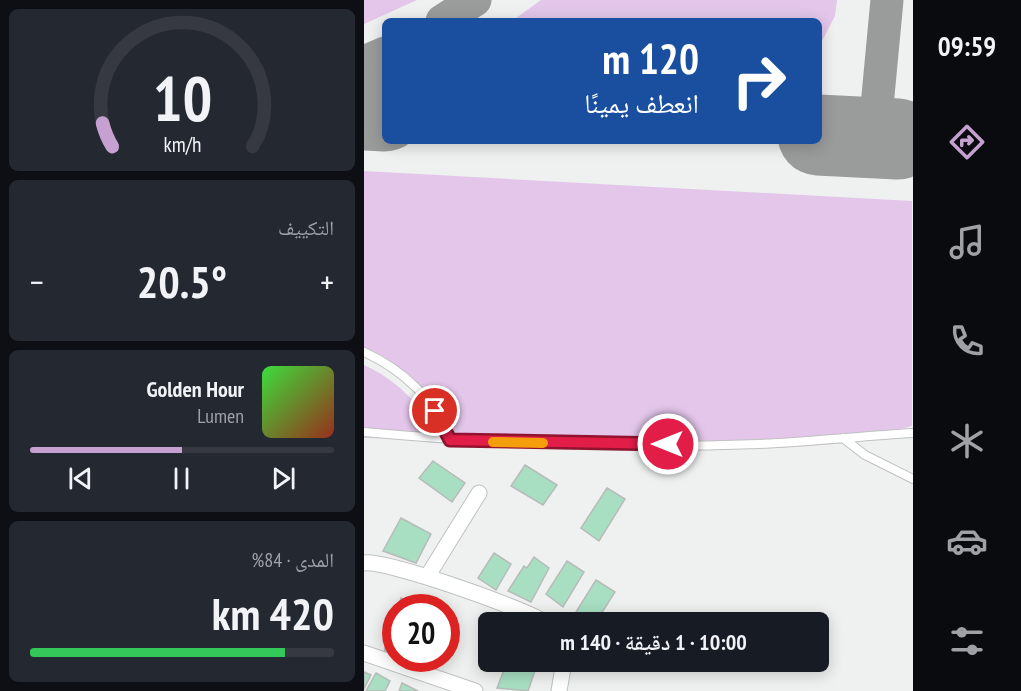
<!DOCTYPE html>
<html lang="ar">
<meta charset="utf-8">
<style>
body{margin:0;font-family:"PT Sans Narrow","Noto Naskh Arabic",sans-serif;background:#242831;color:#f1f3f6;direction:rtl;height:100vh;display:flex;flex-direction:column;font-size:22px;white-space:nowrap}
*{box-sizing:border-box;margin:0}
p{font-size:20px;color:#9ea1a6}
.icon{flex:none;width:33px;height:33px;fill:none;stroke:currentColor;stroke-width:2;stroke-linecap:round;stroke-linejoin:round}
.map{position:relative;flex:1;overflow:hidden;direction:ltr}
.sheet{display:flex;flex-direction:column;gap:9px;padding:9px;background:#0d0f14;width:364px}
.sheet>*{flex:none}
.hud{position:absolute;left:18px;top:18px;width:440px;height:126px;border-radius:9px;box-shadow:0 3px 15px #0003;direction:rtl;background:#1a4fa0;color:#fff;overflow:hidden}
.speed{position:absolute;left:18px;top:594px;display:flex;gap:12px;font-size:30px;font-weight:700;text-align:center}
.speed>*{display:grid;place-content:center;width:78px;height:78px;border-radius:50%;background:#171b24;box-shadow:0 3px 15px #0003;line-height:1}
.speed .limit{border:9px solid #d22;background:#fff;color:#111}
.pin{position:absolute;display:grid;place-items:center;width:51px;height:51px;color:#fff;margin:-26px;border:3px solid #fff;border-radius:50%;box-shadow:0 2px 6px #0007}
.me{position:absolute;width:66px;margin:-33px;rotate:270deg;stroke-linejoin:round;filter:drop-shadow(0 0 4px #0008)}
.turn{display:flex;align-items:center;gap:21px;height:126px;padding:0 24px;font-size:27px}
.turn .icon{width:78px;height:78px;stroke-width:2.5}
.turn b{display:block;font-size:42px;line-height:51px}
.big{font-size:45px;font-weight:600;line-height:1.1}
.sheet .card{flex:1;display:flex;flex-direction:column;justify-content:center;gap:9px;min-width:0;padding:0 21px;border-radius:9px;background:#242831}
.sheet .dial{align-items:center;gap:0}
.dial svg{height:156px;overflow:visible;fill:none;stroke:#363941;stroke-width:7;stroke-linecap:round;text-anchor:middle}
.dial text{fill:#f1f3f6;stroke:none}
.song{display:flex;align-items:center;gap:18px}
.cover{width:72px;height:72px;border-radius:9px;background:linear-gradient(135deg,hsl(120 70% 55%),hsl(10 70% 35%))}
.played{height:6px;border-radius:3px;background:linear-gradient(90deg,#c7a0d2 50%,#363941 50%)}
.keys{display:flex;justify-content:space-around;direction:ltr}
.heat{display:flex;justify-content:space-between;align-items:center;font-size:33px;direction:ltr}
.charge{height:9px;border-radius:4px;background:linear-gradient(90deg,#34c759 84%,#363941 0)}
.trip{position:absolute;left:114px;top:612px;width:351px;height:60px;border-radius:9px;background:#171b24;box-shadow:0 3px 15px #0003;font-weight:600;line-height:60px;text-align:center;direction:rtl}
main{display:flex;flex:1;min-height:0}
.dock{display:flex;flex-direction:column;width:108px;justify-content:space-around;align-items:center;background:#090b0e;color:#9ea1a6}
.dock .icon{width:42px;height:42px}
.dock .current{color:#c7a0d2}
.dock b{font-size:27px;color:#f1f3f6}
.map>svg:first-child{display:block}
</style>
<main>
<nav class="dock">
<b>09:59</b>
<svg class="icon current" aria-label="directions" viewBox="0 0 24 24"><path d="M12 3l9 9-9 9-9-9zM9 14v-3h6M13 9l2 2-2 2"/></svg>
<svg class="icon" aria-label="music" viewBox="0 0 24 24"><path d="M9 18V5l10-2v13"/><circle cx="6" cy="18" r="3"/><circle cx="16" cy="16" r="3"/></svg>
<svg class="icon" aria-label="phone" viewBox="0 0 24 24"><path d="M5 4h4l2 5-3 2q2 4 5 5l2-3 5 2v4C11 20 4 13 5 4z"/></svg>
<svg class="icon" aria-label="climate" viewBox="0 0 24 24"><path d="M12 3v18M4 7l16 10M4 17L20 7"/></svg>
<svg class="icon" aria-label="car" viewBox="0 0 24 24"><path d="M5 17H2v-5l4-1 3-4h7l3 4 3 1v5h-3M9 17h6M6 11h13"/><circle cx="7" cy="17" r="2"/><circle cx="17" cy="17" r="2"/></svg>
<svg class="icon" aria-label="filters" viewBox="0 0 24 24"><path d="M4 7h16M4 17h16"/><circle cx="9" cy="7" r="2"/><circle cx="15" cy="17" r="2"/></svg>
</nav>
<div class="map">
<svg width="549" height="691" viewBox="0 0 549 691">
<rect width="100%" height="100%" fill="#eef1ef"/>
<path fill="#e3c6ea" d="M 0,0 L 53,0 L 0,24 Z
M 177,0 L 473,0 L 471,16 L 455,47 L 454,21 L 148,21 Z
M 0,171 L 548,201 L 548,426 L 484,443 L 411,448 L 254,450 L 92,442 L 63,405 L 28,367 L 0,356 Z
M 0,365 C 31,379 54,402 72,431 L 71,439 L 0,438 Z"/>
<g fill="none" stroke-linecap="round" stroke-linejoin="round">
<path stroke="#9a9c9b" stroke-width="33" d="M 78,21 L 111,0
M 0,62 L 21,53
M 510,138 L 523,0"/>
<path stroke="#9a9c9b" stroke-width="81" d="M 0,110 L 21,111
M 454,135 L 534,139"/>
</g>
<path fill="#a8dfc2" stroke="#b7bbb9" stroke-width="1.5" d="M 69,461 L 101,483 L 88,502 L 55,478 Z
M 161,465 L 193,485 L 179,505 L 147,486 Z
M 243,488 L 261,499 L 235,541 L 217,528 Z
M 37,518 L 67,534 L 52,563 L 19,551 Z
M 130,553 L 147,564 L 132,590 L 114,578 Z
M 170,557 L 185,568 L 167,602 L 144,591 L 160,566 L 163,568 Z
M 203,561 L 220,572 L 199,607 L 182,594 Z
M 232,580 L 251,592 L 232,622 L 229,622 L 212,612 Z
M 37,598 L 52,604 L 51,608 L 34,608 Z
M 32,616 L 32,655 L 20,652 Z
M 143,662 L 174,662 L 164,691 L 133,688 Z
M 0,672 L 7,675 L 0,689 Z
M 12,673 L 26,681 L 21,691 L 2,691 Z
M 38,683 L 54,691 L 35,691 Z"/>
<g fill="none" stroke-linecap="round" stroke-linejoin="round">
<defs>
<path id="service" d="M 0,352 C 37,369 73,400 85,440
M 0,432 C 130,444 263,449 395,444 C 446,442 497,436 549,433
M 479,438 L 501,455 L 549,479"/>
<path id="minor" d="M 0,563 C 23,560 159,608 180,622
M 63,577 L 115,493
M 0,653 L 111,691
M 195,691 L 200,662"/>
</defs>
<use href="#service" stroke="#bfc2c1" stroke-width="10"/>
<use href="#minor" stroke="#bfc2c1" stroke-width="17"/>
<use href="#service" stroke="#fff" stroke-width="8"/>
<use href="#minor" stroke="#fff" stroke-width="15"/>
</g>
<g fill="none" stroke-linecap="round" stroke-linejoin="round">
<defs>
<path id="route" d="M 71,411 L 86,440 L 304,444"/>
</defs>
<use href="#route" stroke="#92132f" stroke-width="15"/>
<use href="#route" stroke="#e11d48" stroke-width="10"/>
<path stroke="#f59e0b" stroke-width="10" d="M 129,442 L 179,443"/>
</g>
</svg>
<div class="speed"><div class="limit">20</div></div>
<div class="pin" style="left:71px;top:411px;background:#d93025"><svg class="icon" aria-label="arrive" viewBox="0 0 24 24"><path d="M6 21V4h12l-3 4 3 4H6"/></svg></div>
<svg class="me" style="left:304px;top:444px" viewBox="-20 -20 40 40"><circle r="17" fill="#e11d48" stroke="#fff" stroke-width="3"/><path d="M0-11L8 9 0 5-8 9z" fill="#fff"/></svg>
<div class="trip">10:00 · 1 دقيقة · 140 m</div>
<div class="hud">
<div class="turn"><svg class="icon" aria-label="right" viewBox="0 0 24 24"><path d="M7 20v-9h11M14 6l5 5-5 5"/></svg><div><b>120 m</b>انعطف يمينًا</div></div>
</div>
</div>
<section class="sheet">
<div class="card dial"><svg viewBox="0 0 100 80">
<path d="M14 69A42 42 0 1 1 86 69"/>
<path d="M14 69A42 42 0 0 1 9 57" stroke="#c7a0d2"/>
<text x="50" y="56" font-size="32" font-weight="700">10</text>
<text x="50" y="72" font-size="11">km/h</text>
</svg></div>
<div class="card"><p>التكييف</p>
<div class="heat"><a>−</a><b class="big">20.5°</b><a>+</a></div>
</div>
<div class="card">
<div class="song"><i class="cover"></i><div><b>Golden Hour</b><p>Lumen</p></div></div>
<div class="played"></div>
<div class="keys"><svg class="icon" aria-label="previous" viewBox="0 0 24 24"><path d="M18 5L8 12l10 7zM5 5v14"/></svg><svg class="icon" aria-label="pause" viewBox="0 0 24 24"><path d="M8 5v14M16 5v14"/></svg><svg class="icon" aria-label="next" viewBox="0 0 24 24"><path d="M6 5l10 7-10 7zM19 5v14"/></svg></div>
</div>
<div class="card"><p>المدى · 84%</p><b class="big">420 km</b><div class="charge"></div></div>
</section>
</main>
